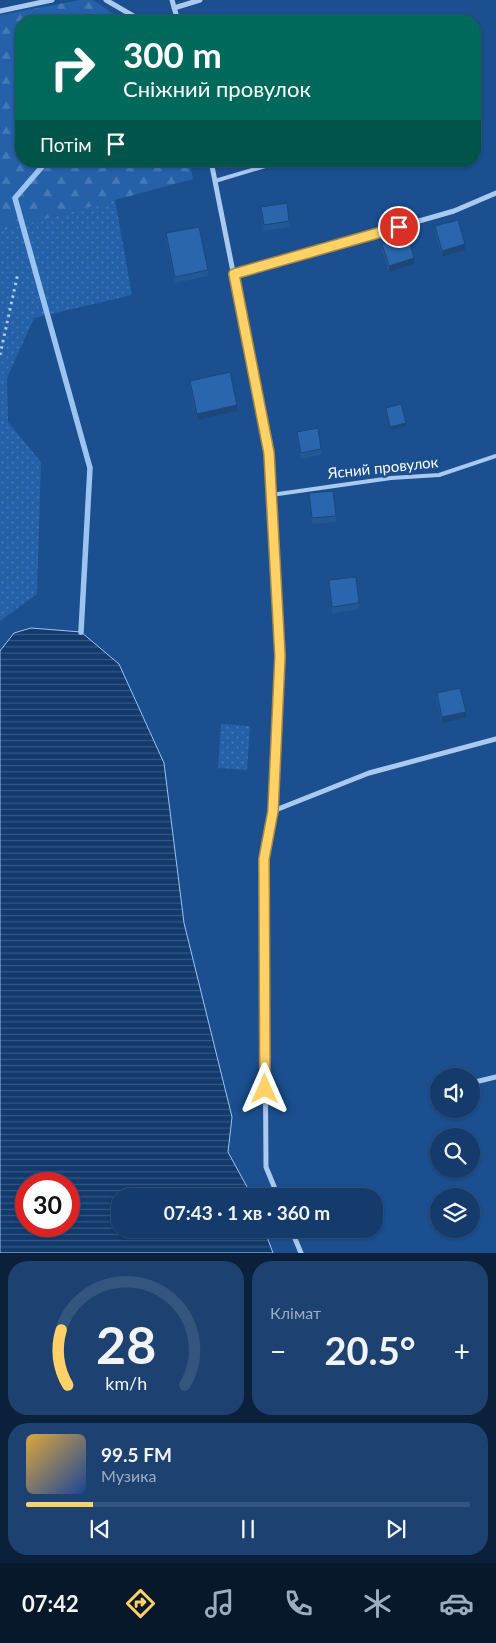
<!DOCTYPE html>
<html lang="uk">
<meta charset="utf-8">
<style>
body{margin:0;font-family:Lato,sans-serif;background:#1d4271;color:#f1f3f6;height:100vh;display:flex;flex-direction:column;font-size:19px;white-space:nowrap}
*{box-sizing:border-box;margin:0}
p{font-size:16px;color:#9dadc1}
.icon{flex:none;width:28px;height:28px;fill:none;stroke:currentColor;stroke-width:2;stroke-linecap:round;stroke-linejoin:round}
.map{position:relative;height:1253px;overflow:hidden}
.details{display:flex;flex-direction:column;gap:8px;padding:8px;background:#0b203b;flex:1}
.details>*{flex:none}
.hud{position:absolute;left:15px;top:15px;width:466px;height:152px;border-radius:20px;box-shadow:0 1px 4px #0004,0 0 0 1px #33557e;background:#00695c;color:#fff;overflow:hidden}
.fabs{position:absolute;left:430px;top:1068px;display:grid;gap:10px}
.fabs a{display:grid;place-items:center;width:50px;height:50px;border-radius:50%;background:#143b6b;box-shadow:0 1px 4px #0004,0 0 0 1px #33557e;font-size:25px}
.speed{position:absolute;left:15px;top:1172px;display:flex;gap:10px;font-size:25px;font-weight:700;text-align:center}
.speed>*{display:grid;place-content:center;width:65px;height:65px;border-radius:50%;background:#143b6b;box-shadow:0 1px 4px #0004,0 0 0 1px #33557e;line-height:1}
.speed .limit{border:8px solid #d22;background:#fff;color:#111}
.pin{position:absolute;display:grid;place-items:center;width:42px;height:42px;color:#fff;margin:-21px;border:2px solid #fff;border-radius:50%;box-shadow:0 1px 5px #0007}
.me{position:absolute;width:55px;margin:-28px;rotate:0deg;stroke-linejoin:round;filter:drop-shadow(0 0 4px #0008)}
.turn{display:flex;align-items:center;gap:18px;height:105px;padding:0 25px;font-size:22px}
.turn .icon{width:65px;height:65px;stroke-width:2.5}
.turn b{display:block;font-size:35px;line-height:42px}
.then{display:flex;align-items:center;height:48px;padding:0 25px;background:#0003;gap:10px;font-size:19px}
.big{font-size:38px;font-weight:700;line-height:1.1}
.details .card{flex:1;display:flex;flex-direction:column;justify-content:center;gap:8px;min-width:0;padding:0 18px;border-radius:20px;background:#1d4271}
.details .dial{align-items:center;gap:0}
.dial svg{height:130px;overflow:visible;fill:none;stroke:#33557e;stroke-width:7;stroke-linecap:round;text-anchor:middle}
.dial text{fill:#f1f3f6;stroke:none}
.song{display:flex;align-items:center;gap:15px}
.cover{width:60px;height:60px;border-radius:8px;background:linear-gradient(135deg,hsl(40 70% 55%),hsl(220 70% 35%))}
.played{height:5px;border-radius:2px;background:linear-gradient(90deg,#ffd166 15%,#33557e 15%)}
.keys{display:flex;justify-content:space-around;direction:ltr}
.heat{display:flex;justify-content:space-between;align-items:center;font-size:28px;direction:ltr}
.details .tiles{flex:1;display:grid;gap:8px;grid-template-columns:1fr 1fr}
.card:last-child{grid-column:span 2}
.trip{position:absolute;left:111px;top:1188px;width:272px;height:50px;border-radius:20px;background:#143b6b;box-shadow:0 1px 4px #0004,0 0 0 1px #33557e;font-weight:700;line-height:50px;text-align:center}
.tab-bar{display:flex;height:80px;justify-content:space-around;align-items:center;background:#08182b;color:#9dadc1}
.tab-bar .icon{width:35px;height:35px}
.tab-bar .current{color:#ffd166}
.tab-bar b{font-size:22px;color:#f1f3f6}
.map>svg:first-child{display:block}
</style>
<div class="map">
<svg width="496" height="1253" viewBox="0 0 496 1253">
<defs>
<pattern id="green-dots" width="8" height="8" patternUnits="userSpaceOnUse" patternTransform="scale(1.25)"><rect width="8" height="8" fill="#2461a8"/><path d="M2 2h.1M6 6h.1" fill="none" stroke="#4579b5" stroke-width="1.8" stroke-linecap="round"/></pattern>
<pattern id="forest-firs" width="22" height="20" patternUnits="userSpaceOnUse" patternTransform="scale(1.25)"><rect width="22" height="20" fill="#2461a8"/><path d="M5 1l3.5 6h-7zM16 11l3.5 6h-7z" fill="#4579b5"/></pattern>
<pattern id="water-rules" width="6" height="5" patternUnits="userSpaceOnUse" patternTransform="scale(1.25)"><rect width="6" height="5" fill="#123a6d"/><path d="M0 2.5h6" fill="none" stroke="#365883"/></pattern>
</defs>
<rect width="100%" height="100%" fill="#1b4f8f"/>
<path fill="url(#green-dots)" d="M 115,200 L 132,295 L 34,318 L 7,378 L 8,422 L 41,462 L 37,594 L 0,621 L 0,231 Z
M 221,724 L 250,726 L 247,770 L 218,768 Z"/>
<path fill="url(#forest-firs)" d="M 80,0 L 93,0 L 124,21 L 21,21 L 21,161 L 189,161 L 193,179 L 0,231 L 0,15 Z"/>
<path fill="url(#water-rules)" stroke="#9cc4f0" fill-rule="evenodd" d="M 31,628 L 81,632 L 119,664 L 164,763 L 184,923 L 232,1117 L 228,1152 L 252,1196 L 120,1196 L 120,1229 L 264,1229 L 273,1253 L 0,1253 L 0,651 L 14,633 ZM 26,1184 L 69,1184 L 69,1226 L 26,1226 Z"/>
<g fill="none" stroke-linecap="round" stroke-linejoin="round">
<path stroke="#9cc4f0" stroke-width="5.5" d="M 36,18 L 38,21
M 47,161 L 15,198 L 90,468 L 81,632"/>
<path stroke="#a9c9ee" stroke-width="3" stroke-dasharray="2.5 4" stroke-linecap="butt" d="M 0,355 L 18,273"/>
<path stroke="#a9c9ee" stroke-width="4" d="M 215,181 L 282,161
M 271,495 L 391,478 L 439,475 L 496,456"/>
<path stroke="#a9c9ee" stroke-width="5" d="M 106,0 L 142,21
M 172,0 L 178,21
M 174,8 L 200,0
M 0,11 L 52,0
M 211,161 L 269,453 L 280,656 L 273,811 L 264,859 L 266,1167 L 278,1196
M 234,274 L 454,211 L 496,193
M 273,811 L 369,773 L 496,739
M 471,1083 L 496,1077
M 291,1229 L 301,1253"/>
</g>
<path fill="#245895" d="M 261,207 L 289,221 L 289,227 L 264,231 L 261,213 Z
M 435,226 L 465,250 L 442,257 L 435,232 Z
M 166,233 L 208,270 L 208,276 L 175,283 L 166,239 Z
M 382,244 L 414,264 L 389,272 L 382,250 Z
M 190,381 L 237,411 L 197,420 L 190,387 Z
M 297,432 L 321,449 L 321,455 L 301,459 L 297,438 Z
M 309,493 L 336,516 L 336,522 L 312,524 Z
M 329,580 L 359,603 L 359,609 L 332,613 Z
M 437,693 L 466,718 L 442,723 L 437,699 Z"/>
<path fill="#1d4779" d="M 465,244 L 465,250 L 442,257 L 442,251 Z
M 414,258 L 414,264 L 389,272 L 389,266 Z
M 237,405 L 237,411 L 197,420 L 197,414 Z
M 406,423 L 406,426 L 390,430 L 390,427 Z
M 466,712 L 466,718 L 442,723 L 442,717 Z"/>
<path fill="#2a66ad" stroke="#1d4779" d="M 287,203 L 289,221 L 264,225 L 261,207 Z
M 458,220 L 465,244 L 442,251 L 435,226 Z
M 199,227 L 208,270 L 175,277 L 166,233 Z
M 408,236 L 414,258 L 389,266 L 382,244 Z
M 230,372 L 237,405 L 197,414 L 190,381 Z
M 401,404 L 406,423 L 390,427 L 386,408 Z
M 318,428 L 321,449 L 301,453 L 297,432 Z
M 333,491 L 336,516 L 312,518 L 309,493 Z
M 356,577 L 359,603 L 332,607 L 329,580 Z
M 460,688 L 466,712 L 442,717 L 437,693 Z"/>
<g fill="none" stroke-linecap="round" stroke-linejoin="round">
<defs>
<path id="route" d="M 265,1089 L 264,859 L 273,811 L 280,656 L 269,453 L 234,274 L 399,227"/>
</defs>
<use href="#route" stroke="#a68842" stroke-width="12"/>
<use href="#route" stroke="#ffd166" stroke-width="9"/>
</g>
<g text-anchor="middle" stroke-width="5" stroke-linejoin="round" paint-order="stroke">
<g font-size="15" fill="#fff" stroke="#1b4f8f">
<text transform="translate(383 468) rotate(-6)" y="5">Ясний провулок</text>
</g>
</g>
</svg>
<div class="fabs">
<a><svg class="icon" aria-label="sound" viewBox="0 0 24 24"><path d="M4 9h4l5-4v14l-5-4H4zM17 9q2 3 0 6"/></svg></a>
<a><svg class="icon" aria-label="search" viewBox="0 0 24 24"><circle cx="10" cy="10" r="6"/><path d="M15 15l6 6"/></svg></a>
<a><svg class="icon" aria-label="layers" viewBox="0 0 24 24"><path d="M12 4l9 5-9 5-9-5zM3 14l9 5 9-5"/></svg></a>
</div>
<div class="speed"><div class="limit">30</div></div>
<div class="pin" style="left:399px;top:227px;background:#d93025"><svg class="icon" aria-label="arrive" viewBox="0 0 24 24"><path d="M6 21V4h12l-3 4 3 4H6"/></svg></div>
<svg class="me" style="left:265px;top:1089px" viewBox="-20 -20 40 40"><path d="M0-17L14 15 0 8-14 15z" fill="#ffd166" stroke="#fff" stroke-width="4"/></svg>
<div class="trip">07:43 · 1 хв · 360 m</div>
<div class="hud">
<div class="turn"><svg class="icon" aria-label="right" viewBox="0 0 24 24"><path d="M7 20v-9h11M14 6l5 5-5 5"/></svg><div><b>300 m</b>Сніжний провулок</div></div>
<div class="then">Потім<svg class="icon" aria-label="arrive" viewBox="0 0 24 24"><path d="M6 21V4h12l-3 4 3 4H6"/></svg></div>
</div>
</div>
<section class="details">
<div class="tiles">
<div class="card dial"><svg viewBox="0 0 100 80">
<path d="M14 69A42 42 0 1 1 86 69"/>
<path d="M14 69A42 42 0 0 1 10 35" stroke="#ffd166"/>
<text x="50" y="56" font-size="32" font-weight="700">28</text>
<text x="50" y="72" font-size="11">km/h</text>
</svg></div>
<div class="card"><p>Клімат</p>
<div class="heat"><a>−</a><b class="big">20.5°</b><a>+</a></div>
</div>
<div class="card">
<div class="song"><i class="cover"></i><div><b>99.5 FM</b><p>Музика</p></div></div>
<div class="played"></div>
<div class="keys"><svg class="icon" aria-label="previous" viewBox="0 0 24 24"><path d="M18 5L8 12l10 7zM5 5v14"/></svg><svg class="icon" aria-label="pause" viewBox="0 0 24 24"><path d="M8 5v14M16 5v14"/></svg><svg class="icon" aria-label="next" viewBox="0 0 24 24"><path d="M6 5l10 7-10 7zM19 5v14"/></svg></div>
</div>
</div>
</section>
<nav class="tab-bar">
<b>07:42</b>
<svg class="icon current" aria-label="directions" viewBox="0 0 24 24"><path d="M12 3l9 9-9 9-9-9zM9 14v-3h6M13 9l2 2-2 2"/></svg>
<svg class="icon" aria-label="music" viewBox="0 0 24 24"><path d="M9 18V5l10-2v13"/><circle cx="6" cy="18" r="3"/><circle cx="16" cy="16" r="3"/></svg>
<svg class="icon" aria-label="phone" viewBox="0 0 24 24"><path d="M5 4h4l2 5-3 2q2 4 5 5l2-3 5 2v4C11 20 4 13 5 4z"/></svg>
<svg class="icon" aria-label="climate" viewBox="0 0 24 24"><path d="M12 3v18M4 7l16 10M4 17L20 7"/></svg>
<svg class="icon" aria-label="car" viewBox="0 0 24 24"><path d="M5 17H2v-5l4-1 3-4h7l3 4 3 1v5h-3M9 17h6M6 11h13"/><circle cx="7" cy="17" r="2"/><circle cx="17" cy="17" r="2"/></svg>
</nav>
